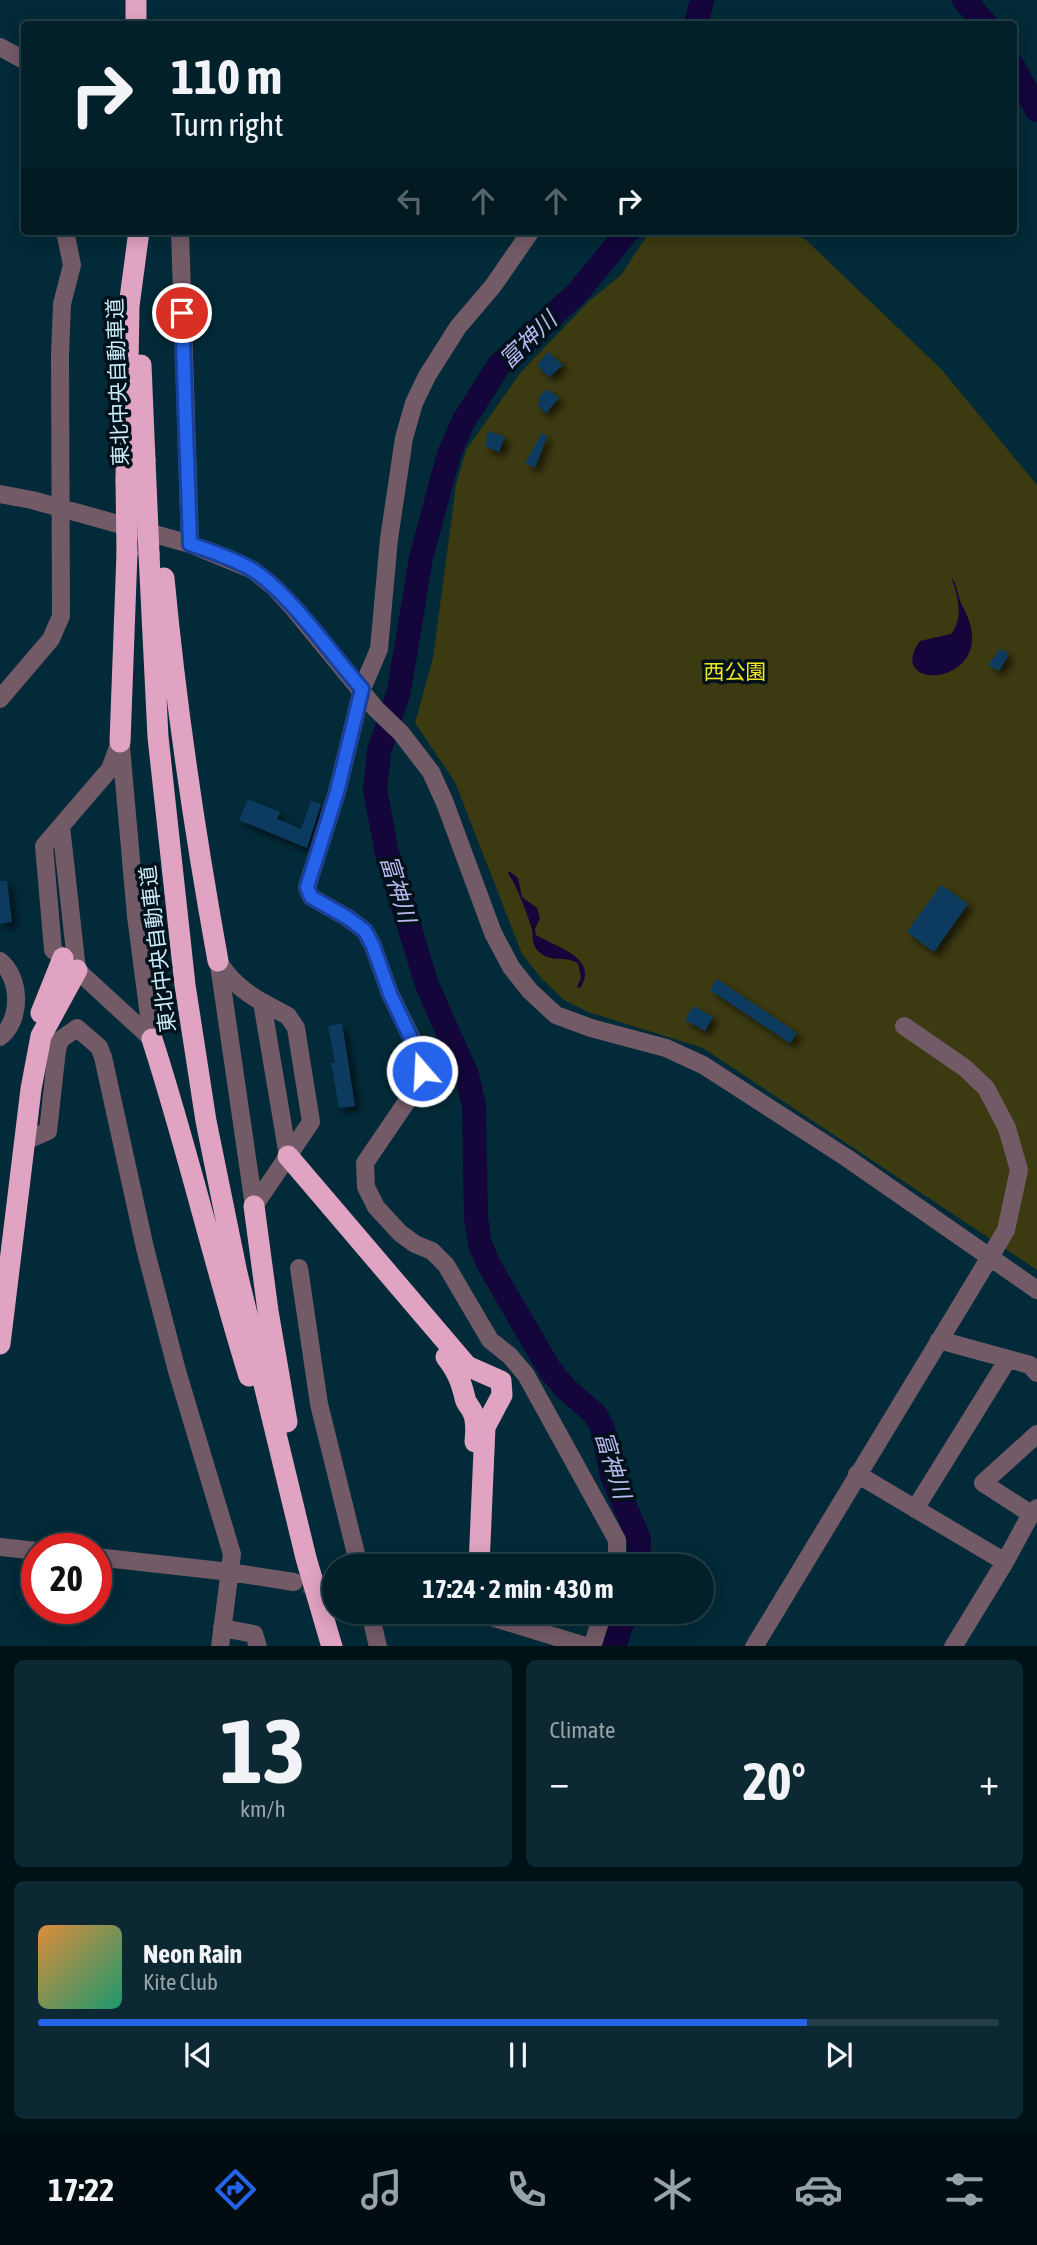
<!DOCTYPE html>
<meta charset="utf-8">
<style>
body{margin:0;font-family:"Asap Condensed","Noto Sans JP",sans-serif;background:#0c2832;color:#f1f3f6;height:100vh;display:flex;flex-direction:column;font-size:26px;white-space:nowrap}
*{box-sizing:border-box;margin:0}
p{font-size:23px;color:#96a3a8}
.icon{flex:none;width:38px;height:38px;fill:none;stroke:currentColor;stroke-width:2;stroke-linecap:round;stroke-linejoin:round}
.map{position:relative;height:1646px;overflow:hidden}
.drawer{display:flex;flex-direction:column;gap:14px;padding:14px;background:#011217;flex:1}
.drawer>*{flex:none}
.hud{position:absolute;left:21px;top:21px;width:996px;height:214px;border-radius:7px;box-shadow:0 4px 18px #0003,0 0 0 2px #233e47;background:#02202a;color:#f1f3f6;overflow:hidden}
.speed{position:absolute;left:21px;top:1533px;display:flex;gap:14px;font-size:35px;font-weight:700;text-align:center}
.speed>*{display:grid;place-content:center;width:91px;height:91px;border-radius:50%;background:#02202a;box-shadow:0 4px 18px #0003,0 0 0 2px #233e47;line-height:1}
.speed .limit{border:10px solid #d22;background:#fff;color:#111}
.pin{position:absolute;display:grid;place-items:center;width:60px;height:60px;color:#fff;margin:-30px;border:4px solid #fff;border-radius:50%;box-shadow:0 2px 7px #0007}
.me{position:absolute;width:77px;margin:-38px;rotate:341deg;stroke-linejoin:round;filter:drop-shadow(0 0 5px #0008)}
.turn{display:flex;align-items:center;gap:24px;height:147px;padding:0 35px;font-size:32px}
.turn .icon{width:91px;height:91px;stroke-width:2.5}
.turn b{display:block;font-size:49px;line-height:60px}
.lanes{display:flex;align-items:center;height:66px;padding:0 35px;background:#0003;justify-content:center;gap:35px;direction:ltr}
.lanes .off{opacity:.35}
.big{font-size:52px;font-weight:700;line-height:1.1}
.drawer .card{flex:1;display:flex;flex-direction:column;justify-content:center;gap:10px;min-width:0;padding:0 24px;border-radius:10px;background:#0c2832}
.drawer .dial{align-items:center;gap:0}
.dial b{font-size:91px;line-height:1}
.song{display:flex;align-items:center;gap:21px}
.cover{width:84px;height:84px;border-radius:10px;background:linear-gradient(135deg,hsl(30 70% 55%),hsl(160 70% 35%))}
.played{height:7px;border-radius:4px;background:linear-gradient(90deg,#2563eb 80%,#233e47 80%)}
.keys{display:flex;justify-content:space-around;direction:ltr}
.heat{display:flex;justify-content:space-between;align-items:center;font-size:38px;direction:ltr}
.drawer .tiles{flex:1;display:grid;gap:14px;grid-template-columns:1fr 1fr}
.card:last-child{grid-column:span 2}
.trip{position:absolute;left:322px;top:1554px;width:392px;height:70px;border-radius:35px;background:#02202a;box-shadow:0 4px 18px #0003,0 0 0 2px #233e47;font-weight:700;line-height:70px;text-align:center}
.tab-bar{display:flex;height:112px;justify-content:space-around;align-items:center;background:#010d11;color:#96a3a8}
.tab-bar .icon{width:49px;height:49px}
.tab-bar .current{color:#2563eb}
.tab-bar b{font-size:32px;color:#f1f3f6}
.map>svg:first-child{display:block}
</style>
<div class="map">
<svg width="1037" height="1647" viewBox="0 0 1037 1647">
<defs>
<filter id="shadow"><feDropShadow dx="5" dy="5" stdDeviation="3.5" flood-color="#0009"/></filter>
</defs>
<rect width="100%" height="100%" fill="#032a38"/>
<path fill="#3b3a11" d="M 650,231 L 791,231 L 806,240 L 942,370 L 1037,485 L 1037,1270 L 703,1048 L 588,1012 L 564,1000 L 542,979 L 522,954 L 455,782 L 415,723 L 433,658 L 456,485 L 466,450 L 521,372 L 589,301 L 621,275 Z"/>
<path fill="#14053b" d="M 951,577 C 958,585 957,597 963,607 C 1006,686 881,695 920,641 L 951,634 C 964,618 958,594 951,577 Z
M 509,871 L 518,878 L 522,897 L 537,908 L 540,918 L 535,929 L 536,935 C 556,947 600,958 580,988 L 577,987 L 581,978 L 578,963 C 564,955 550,964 537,950 C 532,944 533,937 532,929 C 529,919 515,880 508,874 Z"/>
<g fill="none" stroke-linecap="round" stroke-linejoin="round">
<path stroke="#14053b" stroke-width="24" d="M 964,0 L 986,24
M 696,24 L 702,0
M 1013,66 L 1037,110
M 628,231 L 578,292 L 499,365 L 463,422 L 449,454 L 421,558 L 399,691 L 379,752 L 375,790 L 387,853 L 427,985 L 467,1075 L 474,1106 L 476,1218 L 480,1244 L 489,1265 L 550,1370 L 566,1389 L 595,1414 L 603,1429 L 612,1476 L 639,1539 L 639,1566
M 614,1647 L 626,1612"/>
</g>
<path fill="#0a3b60" filter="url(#shadow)" d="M 548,352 L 563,365 L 549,377 L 537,365 Z
M 547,389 L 559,398 L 546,413 L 537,405 L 541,401 L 538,398 Z
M 488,431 L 505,437 L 499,452 L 485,446 Z
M 542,433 L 547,436 L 535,468 L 525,463 Z
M 1000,649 L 1009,654 L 999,671 L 988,665 Z
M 248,799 L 280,812 L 277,819 L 301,829 L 311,801 L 321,804 L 307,848 L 239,820 Z
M 0,881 L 7,881 L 12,922 L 0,924 Z
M 941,885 L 968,904 L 934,952 L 907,932 Z
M 717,979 L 797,1033 L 790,1043 L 710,990 Z
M 693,1006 L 713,1017 L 705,1031 L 685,1020 Z
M 342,1023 L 355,1106 L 339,1108 L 331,1063 L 335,1063 L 328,1026 Z"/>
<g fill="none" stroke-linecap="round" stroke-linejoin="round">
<path stroke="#214755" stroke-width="18" stroke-dasharray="18 9" stroke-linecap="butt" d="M 304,1584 L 334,1590"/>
<path stroke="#735a67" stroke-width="18" d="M 0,47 L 24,60
M 180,231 L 190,544
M 531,231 L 493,286 L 458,327 L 427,376 L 414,403 L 404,438 L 389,539 L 379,649 L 362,689 L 337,792 L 307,887 L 311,897 L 348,918 L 365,931 L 373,946 L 390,994 L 420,1055 L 422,1071 L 418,1085 L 365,1163 L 366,1187 L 376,1207 L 400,1233 L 415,1244 L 432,1251 L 446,1265 L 490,1340 L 510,1356 L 526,1375 L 617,1540 L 617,1566
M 0,494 L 32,500 L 190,544 L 253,570 L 274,587 L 294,609 L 376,709 L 401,733 L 431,772 L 445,803 L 493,933 L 511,967 L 530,991 L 556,1015 L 591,1028 L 666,1048 L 703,1065 L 847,1158 L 1037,1290
M 0,699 L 51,639 L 61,616 L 60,355 L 62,304 L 72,265 L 65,231
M 120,742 L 110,769 L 61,826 L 77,970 L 152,1039
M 121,747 L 136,916 L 152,1039
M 61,826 L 44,846 L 53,950 L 72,965
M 0,961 C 21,978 22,1020 0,1037
M 218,961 C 230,980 243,991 262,1002 L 288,1156 L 254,1206
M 219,965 L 254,1206
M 262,1002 L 288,1016 L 296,1028 L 311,1122 L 288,1156
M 25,1141 L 48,1131 L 57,1050 L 60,1040 L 77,1028 L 99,1047 L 103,1057 L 145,1248 L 177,1371 L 232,1554 L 220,1647
M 299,1268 L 319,1404 L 359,1566
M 939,1340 L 1030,1365 L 1037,1373
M 857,1474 L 1005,1562
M 915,1509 L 1008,1359
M 1031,1514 L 983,1483 L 1037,1434
M 0,1547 L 37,1551
M 96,1557 L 230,1572 L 294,1582
M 370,1612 L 378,1647
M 475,1612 L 589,1647
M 222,1628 L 254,1634 L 258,1647
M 592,1647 L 603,1612
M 754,1647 L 990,1257 L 1006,1230 L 1019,1170 L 1007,1128 L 986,1088 L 965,1068 L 904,1026
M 953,1647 L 1005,1562 L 1031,1514 L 1037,1508"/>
<path stroke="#e0a3c2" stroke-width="21" d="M 136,0 L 136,24
M 141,365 L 145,460
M 126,480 L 129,306 L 139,231
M 149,554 L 158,737 L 185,985 L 206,1121 L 237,1273 L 306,1558 L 332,1647
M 164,578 C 176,707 195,834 218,961
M 120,742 L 127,553
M 41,1013 L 63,958
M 152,1039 C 188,1150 214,1264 249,1376
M 288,1156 L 467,1366 L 501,1381 L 502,1395 L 485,1427 L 479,1566
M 254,1206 L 268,1311 L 287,1422
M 0,1344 L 31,1089 L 41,1036 L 77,970
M 446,1357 C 457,1371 461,1381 465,1398 C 466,1404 471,1407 473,1413 C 477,1422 476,1432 475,1442"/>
<path stroke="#e0a3c2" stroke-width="21" d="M 145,460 L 149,554
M 126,480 L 127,553"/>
</g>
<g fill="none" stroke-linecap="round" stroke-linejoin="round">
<defs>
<path id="route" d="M 182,313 L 190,544 C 210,551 232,558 251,569 C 288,591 332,655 362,689 L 337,792 L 307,887 L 311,897 L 348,918 L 365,931 L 373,946 L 390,994 L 419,1055 L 422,1071"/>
</defs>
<use href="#route" stroke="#184099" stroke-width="18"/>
<use href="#route" stroke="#2563eb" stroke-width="12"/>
</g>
<g text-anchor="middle" stroke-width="7" stroke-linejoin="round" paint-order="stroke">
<g font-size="21" fill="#caecfb" stroke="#00111a">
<text transform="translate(118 382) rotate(-92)" y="7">東北中央自動車道</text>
<text transform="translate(158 949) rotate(-97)" y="7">東北中央自動車道</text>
</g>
<g font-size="21" fill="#efe722" stroke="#00111a">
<text x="735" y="679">西公園</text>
</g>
<g font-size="23" font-style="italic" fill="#bbb8ee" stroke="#00111a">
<text transform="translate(528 340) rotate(-44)" y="8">富神川</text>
<text transform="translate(398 889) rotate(73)" y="8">富神川</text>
<text transform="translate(613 1465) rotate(73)" y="8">富神川</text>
</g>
</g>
</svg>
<div class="speed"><div class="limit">20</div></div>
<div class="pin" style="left:182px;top:313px;background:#d93025"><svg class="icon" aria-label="arrive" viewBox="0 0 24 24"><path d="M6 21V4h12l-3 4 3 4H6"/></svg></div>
<svg class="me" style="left:422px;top:1071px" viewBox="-20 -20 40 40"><circle r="17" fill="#2563eb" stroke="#fff" stroke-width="3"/><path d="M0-11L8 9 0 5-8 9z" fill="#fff"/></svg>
<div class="trip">17:24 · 2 min · 430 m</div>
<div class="hud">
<div class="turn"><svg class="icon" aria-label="right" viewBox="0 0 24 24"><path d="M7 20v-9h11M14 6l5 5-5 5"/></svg><div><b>110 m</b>Turn right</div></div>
<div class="lanes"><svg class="icon off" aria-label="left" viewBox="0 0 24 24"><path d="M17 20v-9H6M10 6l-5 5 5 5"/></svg><svg class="icon off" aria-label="ahead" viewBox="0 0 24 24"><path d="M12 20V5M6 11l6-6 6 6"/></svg><svg class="icon off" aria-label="ahead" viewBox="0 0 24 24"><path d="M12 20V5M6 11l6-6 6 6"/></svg><svg class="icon" aria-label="right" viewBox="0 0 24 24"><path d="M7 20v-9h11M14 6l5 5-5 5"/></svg></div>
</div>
</div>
<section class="drawer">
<div class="tiles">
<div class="card dial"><b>13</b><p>km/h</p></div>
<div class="card"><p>Climate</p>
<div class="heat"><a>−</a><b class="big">20°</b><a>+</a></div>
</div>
<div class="card">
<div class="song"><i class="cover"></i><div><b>Neon Rain</b><p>Kite Club</p></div></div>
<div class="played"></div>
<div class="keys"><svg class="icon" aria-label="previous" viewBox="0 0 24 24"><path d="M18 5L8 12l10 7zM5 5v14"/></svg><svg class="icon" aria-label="pause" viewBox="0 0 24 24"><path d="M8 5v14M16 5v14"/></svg><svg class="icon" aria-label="next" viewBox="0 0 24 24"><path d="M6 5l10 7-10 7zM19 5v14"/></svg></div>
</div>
</div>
</section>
<nav class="tab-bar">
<b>17:22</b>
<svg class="icon current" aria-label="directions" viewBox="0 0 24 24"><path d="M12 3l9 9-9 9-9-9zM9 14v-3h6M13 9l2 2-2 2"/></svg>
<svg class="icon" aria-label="music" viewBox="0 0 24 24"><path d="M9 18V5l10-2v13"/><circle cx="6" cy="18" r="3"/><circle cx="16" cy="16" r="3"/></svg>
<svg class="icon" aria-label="phone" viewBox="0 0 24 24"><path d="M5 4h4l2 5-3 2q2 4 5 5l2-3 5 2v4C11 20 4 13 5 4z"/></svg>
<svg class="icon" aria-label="climate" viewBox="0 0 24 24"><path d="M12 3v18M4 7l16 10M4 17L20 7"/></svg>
<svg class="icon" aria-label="car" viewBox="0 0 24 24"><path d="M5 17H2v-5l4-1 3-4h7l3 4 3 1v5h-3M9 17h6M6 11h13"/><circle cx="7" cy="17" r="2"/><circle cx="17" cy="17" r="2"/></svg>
<svg class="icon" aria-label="filters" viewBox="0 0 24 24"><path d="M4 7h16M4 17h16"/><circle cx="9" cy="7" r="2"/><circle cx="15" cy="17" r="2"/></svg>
</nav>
